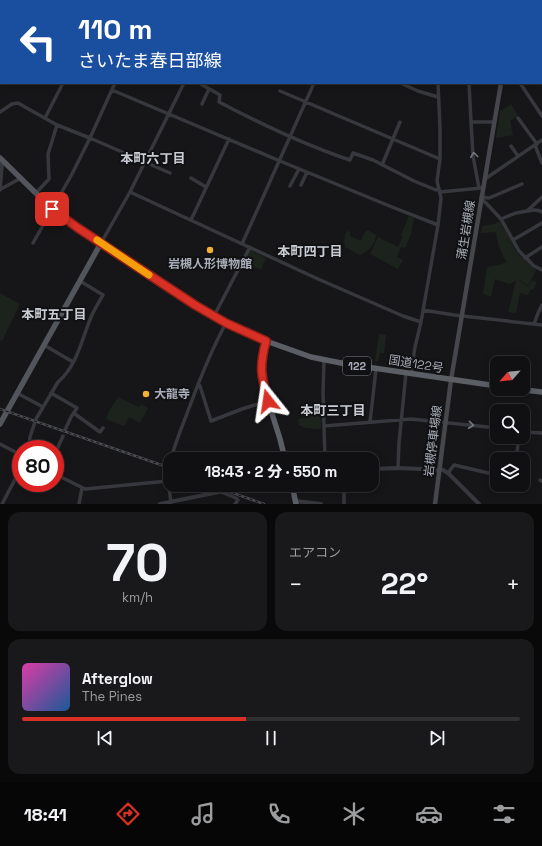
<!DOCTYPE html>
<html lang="ja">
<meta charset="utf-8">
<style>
body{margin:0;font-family:"Space Grotesk","Noto Sans JP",sans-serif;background:#19191b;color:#f1f3f6;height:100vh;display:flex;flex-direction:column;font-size:15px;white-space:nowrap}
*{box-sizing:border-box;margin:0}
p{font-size:13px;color:#9c9d9f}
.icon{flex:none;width:22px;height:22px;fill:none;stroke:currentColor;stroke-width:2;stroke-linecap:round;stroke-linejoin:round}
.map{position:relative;height:504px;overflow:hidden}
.drawer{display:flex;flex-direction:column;gap:8px;padding:8px;background:#09090a;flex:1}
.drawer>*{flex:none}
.hud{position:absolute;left:0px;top:0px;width:542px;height:84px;box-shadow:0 2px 10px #0003,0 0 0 1px #303032;background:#1a4fa0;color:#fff;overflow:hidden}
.needle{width:26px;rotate:243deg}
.fabs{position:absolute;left:490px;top:356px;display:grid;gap:8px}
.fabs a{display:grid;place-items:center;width:40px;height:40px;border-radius:8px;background:#101012;box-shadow:0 2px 10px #0003,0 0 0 1px #303032;font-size:20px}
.speed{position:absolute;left:12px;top:440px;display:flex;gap:8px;font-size:20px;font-weight:700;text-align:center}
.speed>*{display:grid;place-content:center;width:52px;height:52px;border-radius:50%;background:#101012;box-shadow:0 2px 10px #0003,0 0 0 1px #303032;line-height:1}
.speed .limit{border:6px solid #d22;background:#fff;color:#111}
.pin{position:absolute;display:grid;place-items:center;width:34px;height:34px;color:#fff;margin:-17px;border-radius:8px;box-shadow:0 2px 6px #0006}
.me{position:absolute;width:44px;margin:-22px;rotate:345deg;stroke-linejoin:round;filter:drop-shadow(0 0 3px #0008)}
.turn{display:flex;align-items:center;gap:14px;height:84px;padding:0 12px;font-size:18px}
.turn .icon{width:52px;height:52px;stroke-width:2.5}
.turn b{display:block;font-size:28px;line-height:34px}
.big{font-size:30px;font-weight:800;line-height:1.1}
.drawer .tile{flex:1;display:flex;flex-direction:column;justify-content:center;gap:6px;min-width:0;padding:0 14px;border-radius:12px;background:#19191b}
.drawer .dial{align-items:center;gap:0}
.dial b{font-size:52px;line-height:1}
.song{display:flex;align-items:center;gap:12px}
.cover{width:48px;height:48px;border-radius:6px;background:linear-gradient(135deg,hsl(320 70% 55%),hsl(210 70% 35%))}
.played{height:4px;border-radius:2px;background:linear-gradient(90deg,#d93025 45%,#303032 45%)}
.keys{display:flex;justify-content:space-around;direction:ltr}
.heat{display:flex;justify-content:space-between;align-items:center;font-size:22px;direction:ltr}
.drawer .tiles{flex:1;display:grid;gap:8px;grid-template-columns:1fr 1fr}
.tile:last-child{grid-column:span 2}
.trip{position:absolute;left:163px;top:452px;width:216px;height:40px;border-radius:12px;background:#101012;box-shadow:0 2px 10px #0003,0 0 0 1px #303032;font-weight:800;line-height:40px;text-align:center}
.dock{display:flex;height:64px;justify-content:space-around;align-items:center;background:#060607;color:#9c9d9f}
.dock .icon{width:28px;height:28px}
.dock .current{color:#d93025}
.dock b{font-size:18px;color:#f1f3f6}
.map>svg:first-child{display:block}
</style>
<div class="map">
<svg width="542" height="504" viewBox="0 0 542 504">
<rect width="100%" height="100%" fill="#161618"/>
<path fill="#1c231d" d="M 511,104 L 518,116 L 510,121 L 513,135 L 496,138 L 500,111 Z
M 409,216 L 414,218 L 411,234 L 405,248 L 401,247 L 397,257 L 403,260 L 398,269 L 370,254 L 378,237 L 398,247 L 403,236 L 401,235 Z
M 500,221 L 518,254 L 536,270 L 528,286 L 520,280 L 519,280 L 528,287 L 532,280 L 537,282 L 533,290 L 531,289 L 528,295 L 520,293 L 516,313 L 508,312 L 516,281 L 509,284 L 495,279 L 491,297 L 483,294 L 487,267 L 499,265 L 506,262 L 498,244 L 496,232 L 481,233 L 482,226 L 494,224 Z
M 368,230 L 376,235 C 374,247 370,249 360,255 L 345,247 C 344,241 344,236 347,231 L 350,232 L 350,236 L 361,241 L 364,233 Z
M 250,250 L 266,258 L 261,270 L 245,262 Z
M 0,293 L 20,304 L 2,341 L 0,340 Z
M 379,334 L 386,335 L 384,353 L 380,353 L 378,362 L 375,361 Z
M 118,397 L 139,407 L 141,404 L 148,408 L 140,423 L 129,417 L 124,426 L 106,419 L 109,411 Z
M 314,407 L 315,409 L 321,409 L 321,427 L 320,429 L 305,428 L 299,425 L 298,419 L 311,417 L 309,408 Z"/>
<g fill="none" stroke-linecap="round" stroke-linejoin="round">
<path stroke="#333438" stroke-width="3.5" stroke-dasharray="3.5 2" stroke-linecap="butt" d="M 169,475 L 170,466"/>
<path stroke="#37383d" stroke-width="3.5" d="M 223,0 L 225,1
M 349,0 L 351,1
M 430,0 L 430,1
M 541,0 L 542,2
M 151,1 L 152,0
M 309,1 L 310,0
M 330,1 L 331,0
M 466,1 L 466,0
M 517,1 L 518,0
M 541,63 L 542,62
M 199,83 L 220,95 L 219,102 C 261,124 305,145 350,160 L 353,153 L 373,160 L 414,181 L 436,190 L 439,189
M 400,83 L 418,91 L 438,97
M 469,83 L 471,122 L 473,156 L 479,188
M 520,83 L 542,116
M 112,90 L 280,161 L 392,207 L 438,225
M 280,91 L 440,159
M 202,104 L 209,89
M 0,112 L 12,104 L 18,103 L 57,125 L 90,138 L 170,173
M 45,118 L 63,83
M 518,118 L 537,144
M 471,122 L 494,122
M 535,145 L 542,163
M 511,146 L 518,156
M 0,164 L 2,166 L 0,190
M 382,165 L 400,122
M 191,178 L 206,187
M 485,179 L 542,140
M 301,185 L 307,172
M 290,186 L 299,169
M 1,189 L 21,178
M 130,192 L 318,279 L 403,316 L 421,322
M 440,192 L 481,188
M 36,193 L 49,179 L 48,154 L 57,125
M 481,197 L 489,198 L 522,184
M 481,199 L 486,203 L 501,219 L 519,251 L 534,266 L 542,270
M 528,211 C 532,210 538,209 542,212
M 501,219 L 516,213 L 527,211 L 542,197
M 191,220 L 229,139
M 513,240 L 542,223
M 33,243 L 72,174 L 90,138 L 115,83
M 101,243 L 130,192 L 184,83
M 242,244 L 314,83
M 525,258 L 542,247
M 423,310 L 454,315 L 542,325
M 214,316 L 250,247
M 534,324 L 538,313 L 542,305
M 44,345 L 73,362
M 324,360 L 323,393 L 325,459
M 411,374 L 415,347 L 421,322 L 438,225 L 441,198 L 437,181 L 440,159 L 440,128 L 438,83
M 198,384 L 200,386 L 211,421 L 242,409 L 268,401
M 17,393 L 43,407
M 51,393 L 77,408 L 71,417 L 65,430
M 75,414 L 100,432 L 103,428
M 370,422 L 376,369
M 324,426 L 411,419 L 497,428
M 523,432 L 542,433
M 0,444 L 21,455
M 29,449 L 30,437 L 36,419 L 58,382 C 78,365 82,337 92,315 C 95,308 99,302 103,295 L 80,281
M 55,454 L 63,436
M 171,459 C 176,440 184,422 191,403 C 201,376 212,349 226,323
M 516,459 L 519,437
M 398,468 L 399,443 L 406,373
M 448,473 L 454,465 L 497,475
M 55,474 L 85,489 L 168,481
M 169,475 L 168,481 L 171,502
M 540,480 L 542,481
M 221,492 L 236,498 L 238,500 L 235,504
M 2,504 L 21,468
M 79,504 L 82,488
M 344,504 L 344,485"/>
<path stroke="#37383d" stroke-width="4" d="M 372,469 L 398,468 L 443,470 L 448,473 L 479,504
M 295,501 L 321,504
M 160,504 L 253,485"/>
<path stroke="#45474d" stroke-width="4.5" d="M 514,1 L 514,0
M 435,504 L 451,380 L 501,83"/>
<path stroke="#53555c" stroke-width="5.5" d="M 0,158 L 52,209 L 78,228 L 195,305 C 218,319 241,331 266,341
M 0,424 L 101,243"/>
<path stroke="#5b5e65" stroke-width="5.5" d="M 516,389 L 542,392
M 285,459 L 280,439 L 268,401 L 262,380 L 261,363 L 266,341 L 311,357 L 346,364 L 497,386
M 292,485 L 296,504"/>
<defs>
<path id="rail" d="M 0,409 L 170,468
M 210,485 L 264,504"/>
</defs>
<use href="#rail" stroke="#4a4c52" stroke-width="2.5"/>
<use href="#rail" stroke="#111113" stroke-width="1" stroke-dasharray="3" stroke-linecap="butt"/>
</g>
<defs><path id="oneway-chevron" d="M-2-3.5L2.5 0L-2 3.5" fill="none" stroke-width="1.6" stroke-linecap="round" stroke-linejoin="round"/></defs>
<g stroke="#757881">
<use href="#oneway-chevron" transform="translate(474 155) rotate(-97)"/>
<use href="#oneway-chevron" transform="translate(471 425) rotate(6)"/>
</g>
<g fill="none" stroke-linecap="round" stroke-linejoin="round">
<defs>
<path id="route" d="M 52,209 L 78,228 L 195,305 L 226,323 L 266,341 C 259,367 261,376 268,401"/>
</defs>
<use href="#route" stroke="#8d1f18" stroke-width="10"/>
<use href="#route" stroke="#d93025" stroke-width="7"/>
<path stroke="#f59e0b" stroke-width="7" d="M 97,240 L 149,275"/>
</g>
<g fill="#f2b134" stroke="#111113" stroke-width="1.5">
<circle cx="210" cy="250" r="4"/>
<circle cx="146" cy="394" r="4"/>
</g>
<g text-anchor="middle" stroke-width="4" stroke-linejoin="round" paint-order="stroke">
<rect fill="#111113" stroke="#7b7e86" stroke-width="1" x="343" y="357" width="28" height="18" rx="3"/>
<g font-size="11" font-weight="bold" fill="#a8adb8">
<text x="357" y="370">122</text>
</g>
<g font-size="12" fill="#a8adb8" stroke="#111113">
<text transform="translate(466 230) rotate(-81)" y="4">蒲生岩槻線</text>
<text transform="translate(416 364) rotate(9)" y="4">国道122号</text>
<text transform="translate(433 441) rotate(-83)" y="4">岩槻停車場線</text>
</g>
<g font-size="12" font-weight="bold" fill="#a8adb8" stroke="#111113">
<text x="210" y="268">岩槻人形博物館</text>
<text x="154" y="398" text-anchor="start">大龍寺</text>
</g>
<g font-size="13" font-weight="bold" fill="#c9ccd4" stroke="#111113">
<text x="153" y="163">本町六丁目</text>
<text x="310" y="256">本町四丁目</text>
<text x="54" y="319">本町五丁目</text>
<text x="333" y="415">本町三丁目</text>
</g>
</g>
</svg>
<div class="fabs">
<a><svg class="needle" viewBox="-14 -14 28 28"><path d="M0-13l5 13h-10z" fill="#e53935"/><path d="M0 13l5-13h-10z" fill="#9c9d9f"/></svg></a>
<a><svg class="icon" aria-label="search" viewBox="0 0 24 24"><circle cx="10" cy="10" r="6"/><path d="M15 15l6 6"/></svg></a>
<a><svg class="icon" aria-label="layers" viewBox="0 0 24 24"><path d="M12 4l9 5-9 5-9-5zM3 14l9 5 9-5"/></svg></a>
</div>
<div class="speed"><div class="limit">80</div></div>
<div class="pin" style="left:52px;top:209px;background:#d93025"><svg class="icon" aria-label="arrive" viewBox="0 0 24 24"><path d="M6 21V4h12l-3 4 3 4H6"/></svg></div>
<svg class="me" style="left:268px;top:401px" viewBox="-20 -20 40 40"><path d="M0-17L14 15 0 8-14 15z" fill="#d93025" stroke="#fff" stroke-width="4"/></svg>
<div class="trip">18:43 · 2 分 · 550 m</div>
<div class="hud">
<div class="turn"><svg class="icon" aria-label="left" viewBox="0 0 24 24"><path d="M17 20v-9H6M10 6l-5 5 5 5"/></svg><div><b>110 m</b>さいたま春日部線</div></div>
</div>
</div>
<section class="drawer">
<div class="tiles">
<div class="tile dial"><b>70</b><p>km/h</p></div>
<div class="tile"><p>エアコン</p>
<div class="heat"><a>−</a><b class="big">22°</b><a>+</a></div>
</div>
<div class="tile">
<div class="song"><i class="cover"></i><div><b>Afterglow</b><p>The Pines</p></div></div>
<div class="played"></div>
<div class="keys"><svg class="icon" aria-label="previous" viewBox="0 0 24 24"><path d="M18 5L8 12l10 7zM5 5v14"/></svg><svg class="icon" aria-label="pause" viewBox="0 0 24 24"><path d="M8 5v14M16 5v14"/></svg><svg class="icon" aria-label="next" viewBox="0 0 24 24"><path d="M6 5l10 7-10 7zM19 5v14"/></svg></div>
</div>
</div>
</section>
<nav class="dock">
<b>18:41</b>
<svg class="icon current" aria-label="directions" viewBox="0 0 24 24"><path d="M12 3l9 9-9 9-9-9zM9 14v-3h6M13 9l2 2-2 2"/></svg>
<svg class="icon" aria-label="music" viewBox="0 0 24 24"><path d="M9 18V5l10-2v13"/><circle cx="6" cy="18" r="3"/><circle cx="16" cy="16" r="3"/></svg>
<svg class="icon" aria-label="phone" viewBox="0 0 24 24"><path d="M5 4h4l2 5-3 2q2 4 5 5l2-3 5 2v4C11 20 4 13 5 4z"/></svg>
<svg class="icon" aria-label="climate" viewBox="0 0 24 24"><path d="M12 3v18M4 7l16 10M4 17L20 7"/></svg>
<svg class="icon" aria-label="car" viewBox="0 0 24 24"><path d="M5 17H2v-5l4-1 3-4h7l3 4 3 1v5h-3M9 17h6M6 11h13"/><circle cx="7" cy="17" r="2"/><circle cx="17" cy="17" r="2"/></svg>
<svg class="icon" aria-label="filters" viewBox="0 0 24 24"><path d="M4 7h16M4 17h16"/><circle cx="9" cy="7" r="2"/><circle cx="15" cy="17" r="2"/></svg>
</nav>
